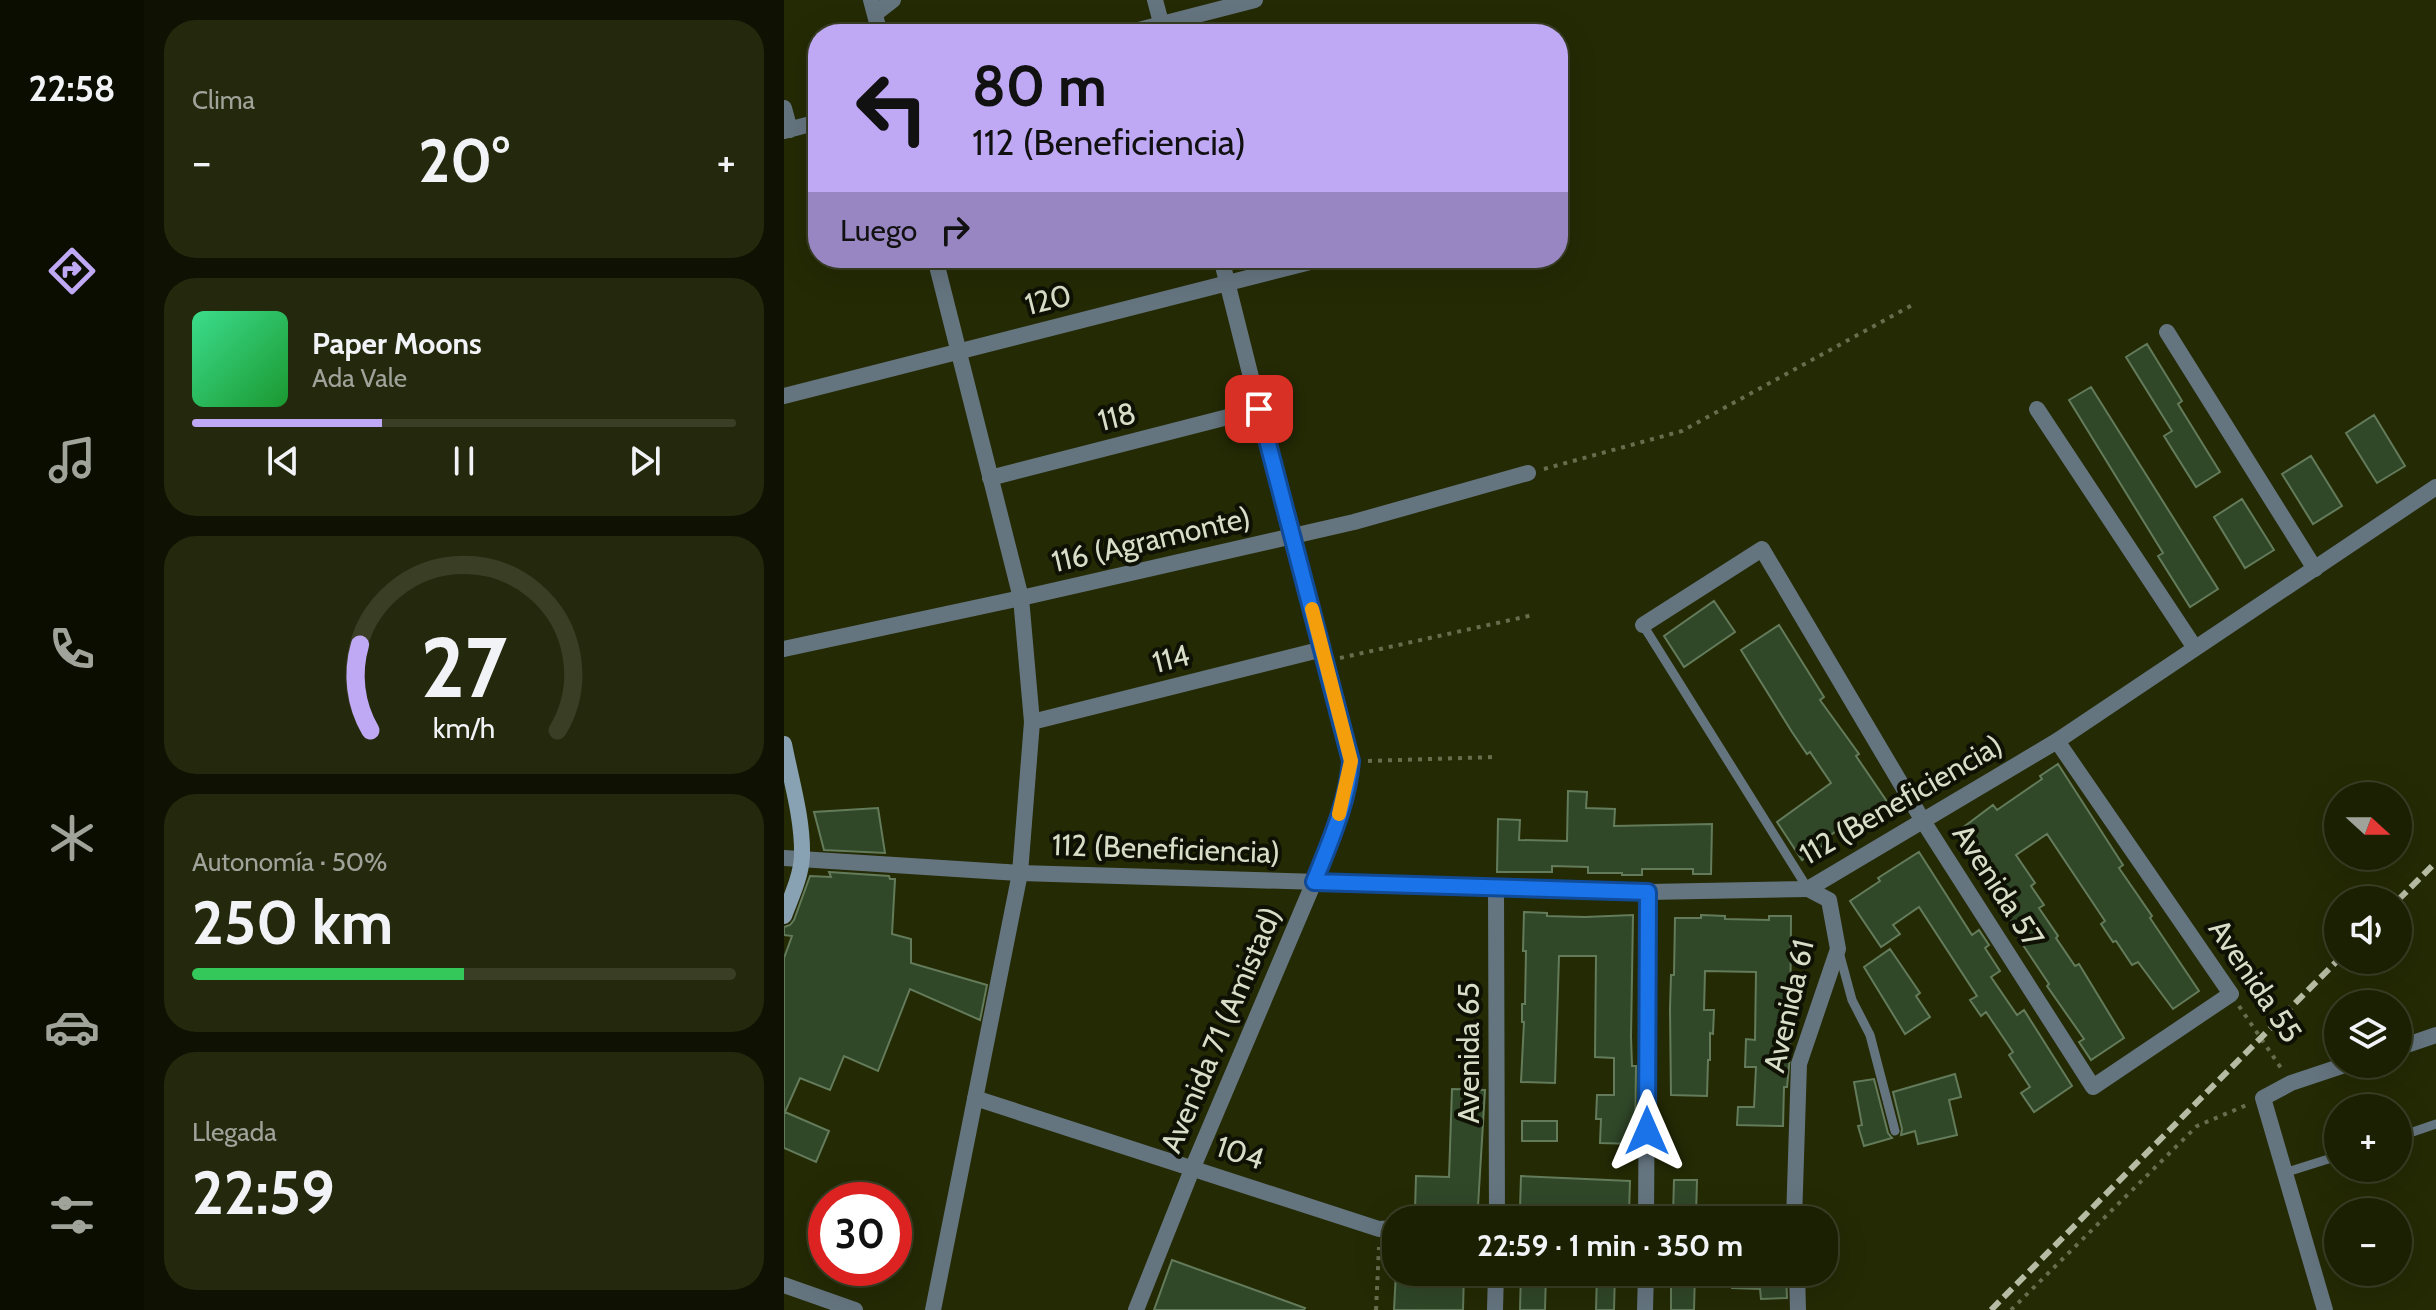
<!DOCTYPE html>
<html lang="es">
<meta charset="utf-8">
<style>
body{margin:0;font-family:Cabin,sans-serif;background:#24280d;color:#f1f3f6;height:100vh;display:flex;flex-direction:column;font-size:30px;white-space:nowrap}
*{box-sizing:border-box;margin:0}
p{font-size:26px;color:#a0a39a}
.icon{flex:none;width:44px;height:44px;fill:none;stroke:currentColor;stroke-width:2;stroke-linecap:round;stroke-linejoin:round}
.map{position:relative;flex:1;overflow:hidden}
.details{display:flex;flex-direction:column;gap:20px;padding:20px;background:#0f1202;width:640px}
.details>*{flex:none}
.banner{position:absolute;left:24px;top:24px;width:760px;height:244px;border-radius:32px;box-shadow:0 8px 32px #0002,0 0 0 2px #393e25;background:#bfa8f4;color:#111;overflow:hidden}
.needle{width:52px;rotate:111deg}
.tools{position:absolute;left:1540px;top:782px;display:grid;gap:16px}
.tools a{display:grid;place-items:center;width:88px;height:88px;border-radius:50%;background:#1b2003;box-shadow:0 8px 32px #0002,0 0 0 2px #393e25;font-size:40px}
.speed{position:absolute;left:24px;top:1182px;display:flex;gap:16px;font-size:40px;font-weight:700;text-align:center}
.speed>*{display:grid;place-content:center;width:104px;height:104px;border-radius:50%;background:#1b2003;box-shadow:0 8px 32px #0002,0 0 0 2px #393e25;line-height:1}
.speed .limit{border:12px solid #d22;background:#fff;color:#111}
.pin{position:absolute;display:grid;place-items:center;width:68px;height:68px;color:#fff;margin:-34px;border-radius:16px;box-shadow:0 4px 12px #0006}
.me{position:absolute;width:88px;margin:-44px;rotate:0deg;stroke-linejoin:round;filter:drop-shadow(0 0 6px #0008)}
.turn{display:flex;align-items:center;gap:28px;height:168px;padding:0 32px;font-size:36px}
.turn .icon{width:104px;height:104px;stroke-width:2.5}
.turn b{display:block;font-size:56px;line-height:68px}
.then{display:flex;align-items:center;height:76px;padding:0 32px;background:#0003;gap:16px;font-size:30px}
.big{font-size:60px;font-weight:800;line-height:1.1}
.details .tile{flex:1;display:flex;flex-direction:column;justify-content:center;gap:12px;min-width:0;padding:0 28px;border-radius:32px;background:#24280d}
.details .dial{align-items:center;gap:0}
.dial svg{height:208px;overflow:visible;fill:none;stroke:#393e25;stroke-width:7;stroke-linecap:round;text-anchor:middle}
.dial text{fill:#f1f3f6;stroke:none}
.song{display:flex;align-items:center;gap:24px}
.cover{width:96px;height:96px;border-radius:12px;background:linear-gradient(135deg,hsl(150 70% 55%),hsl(130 70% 35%))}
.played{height:8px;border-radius:4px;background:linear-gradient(90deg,#bfa8f4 35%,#393e25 35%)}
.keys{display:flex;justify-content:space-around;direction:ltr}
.heat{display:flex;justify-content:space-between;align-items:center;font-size:44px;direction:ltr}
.charge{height:12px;border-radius:6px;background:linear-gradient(90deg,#34c759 50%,#393e25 0)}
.trip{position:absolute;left:598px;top:1206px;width:456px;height:80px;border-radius:32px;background:#1b2003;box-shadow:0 8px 32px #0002,0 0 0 2px #393e25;font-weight:800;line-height:80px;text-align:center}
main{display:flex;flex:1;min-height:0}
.menu{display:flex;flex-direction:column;width:144px;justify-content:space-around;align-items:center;background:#0b0d01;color:#a0a39a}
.menu .icon{width:56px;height:56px}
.menu .selected{color:#bfa8f4}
.menu b{font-size:36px;color:#f1f3f6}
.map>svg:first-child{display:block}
</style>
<main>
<nav class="menu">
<b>22:58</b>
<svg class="icon selected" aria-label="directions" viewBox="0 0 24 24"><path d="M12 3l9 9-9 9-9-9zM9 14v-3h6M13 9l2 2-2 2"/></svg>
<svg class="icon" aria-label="music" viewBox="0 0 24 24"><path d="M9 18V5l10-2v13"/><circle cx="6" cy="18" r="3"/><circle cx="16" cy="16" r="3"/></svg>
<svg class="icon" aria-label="phone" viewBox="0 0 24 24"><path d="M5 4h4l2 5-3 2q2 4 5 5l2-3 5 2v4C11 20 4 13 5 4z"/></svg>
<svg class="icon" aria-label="climate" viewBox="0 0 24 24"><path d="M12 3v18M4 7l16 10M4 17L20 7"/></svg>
<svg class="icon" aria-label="car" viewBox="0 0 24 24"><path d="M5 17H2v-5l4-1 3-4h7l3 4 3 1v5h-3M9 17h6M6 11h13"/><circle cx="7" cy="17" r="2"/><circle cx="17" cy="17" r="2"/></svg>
<svg class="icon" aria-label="filters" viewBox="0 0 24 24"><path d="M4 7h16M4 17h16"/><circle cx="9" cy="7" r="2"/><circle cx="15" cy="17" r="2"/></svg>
</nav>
<section class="details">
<div class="tile"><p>Clima</p>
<div class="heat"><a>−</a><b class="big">20°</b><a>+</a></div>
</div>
<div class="tile">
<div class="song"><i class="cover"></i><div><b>Paper Moons</b><p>Ada Vale</p></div></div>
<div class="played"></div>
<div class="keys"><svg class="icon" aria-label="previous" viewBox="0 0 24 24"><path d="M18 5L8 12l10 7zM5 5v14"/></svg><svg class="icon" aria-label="pause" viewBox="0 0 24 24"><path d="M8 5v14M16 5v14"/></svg><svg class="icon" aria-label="next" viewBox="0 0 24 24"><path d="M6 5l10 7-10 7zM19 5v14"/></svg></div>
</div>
<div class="tile dial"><svg viewBox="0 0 100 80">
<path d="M14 69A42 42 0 1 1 86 69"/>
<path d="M14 69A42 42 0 0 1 10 36" stroke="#bfa8f4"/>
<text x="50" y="56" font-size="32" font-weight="700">27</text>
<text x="50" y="72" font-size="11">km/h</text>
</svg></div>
<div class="tile"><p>Autonomía · 50%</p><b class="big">250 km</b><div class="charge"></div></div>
<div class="tile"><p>Llegada</p><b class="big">22:59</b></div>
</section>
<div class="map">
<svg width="1652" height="1310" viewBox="0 0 1652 1310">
<rect width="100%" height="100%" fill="#242a04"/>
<path fill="#304728" stroke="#637b5a" stroke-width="2" d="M 1363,344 L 1398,401 L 1394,404 L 1436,472 L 1412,487 L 1380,436 L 1388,431 L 1342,357 Z
M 1307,387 L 1434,589 L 1406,607 L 1374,556 L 1379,553 L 1285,400 Z
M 1590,415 L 1621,466 L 1593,483 L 1562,433 Z
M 1527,456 L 1558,506 L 1529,524 L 1498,474 Z
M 1458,499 L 1490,550 L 1461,568 L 1430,517 Z
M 930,601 L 951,632 L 900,667 L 880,636 Z
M 995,625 L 1040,697 L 1036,700 L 1075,754 L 1072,756 L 1104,803 L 1084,816 L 1081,812 L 1039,840 L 1041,844 L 1018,860 L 993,822 L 1047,783 L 1026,752 L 1023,754 L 1008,732 L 957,650 Z
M 1274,764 L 1339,865 L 1335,868 L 1368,916 L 1366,918 L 1415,991 L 1389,1009 L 1354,962 L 1348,965 L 1332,941 L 1329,942 L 1317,924 L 1321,921 L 1263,834 L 1232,855 L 1251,883 L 1247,886 L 1260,905 L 1255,908 L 1274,936 L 1272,938 L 1291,966 L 1295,964 L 1340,1038 L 1307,1060 L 1295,1042 L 1300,1039 L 1263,986 L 1265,984 L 1233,936 L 1236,934 L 1220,910 L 1223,908 L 1173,832 L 1209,805 L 1213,810 L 1258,779 L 1256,776 Z
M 784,791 L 803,792 L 802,808 L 831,809 L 830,826 L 928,824 L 927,874 L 909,874 L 909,869 L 858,869 L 858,875 L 838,875 L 838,873 L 804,873 L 804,867 L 768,866 L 768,872 L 713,872 L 714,819 L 736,820 L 735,840 L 783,841 Z
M 94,808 L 101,853 L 40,850 L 30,812 Z
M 1135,852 L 1188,935 L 1195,930 L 1205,945 L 1201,948 L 1216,971 L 1207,977 L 1233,1015 L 1240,1010 L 1288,1086 L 1250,1112 L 1237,1093 L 1246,1087 L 1225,1055 L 1229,1052 L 1202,1012 L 1197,1016 L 1186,1000 L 1193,996 L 1135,907 L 1109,925 L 1116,934 L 1097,947 L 1066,901 L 1096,881 L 1094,878 Z
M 45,872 L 105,876 L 106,879 L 111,879 L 108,934 L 127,939 L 127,963 L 203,985 L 196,1020 L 126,989 L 94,1071 L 60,1056 L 46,1090 L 16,1078 L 1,1112 L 45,1131 L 32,1162 L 0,1148 L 0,958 L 8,936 L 0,935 L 0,927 L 6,925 L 10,920 L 26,876 L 47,877 Z
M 740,912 L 763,913 L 763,916 L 801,917 L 849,915 L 847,1037 L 848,1066 L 852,1066 L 851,1144 L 816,1143 L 817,1119 L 812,1119 L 813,1095 L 830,1095 L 830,1058 L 811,1057 L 812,956 L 775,956 L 771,1083 L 737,1082 L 740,1022 L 738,1022 L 738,1004 L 741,1004 L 742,951 L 739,951 Z
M 917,915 L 941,916 L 941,919 L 985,920 L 985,916 L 1007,916 L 1006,1056 L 1003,1087 L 1000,1087 L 999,1126 L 953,1125 L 954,1107 L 970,1107 L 972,1067 L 961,1067 L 962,1039 L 971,1040 L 972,972 L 921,971 L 920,1010 L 930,1010 L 929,1034 L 926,1033 L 926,1060 L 924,1060 L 923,1096 L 887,1095 L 886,1009 L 887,975 L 890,975 L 891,918 L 917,918 Z
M 1106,949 L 1136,993 L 1132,996 L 1146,1017 L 1121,1034 L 1080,967 Z
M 1171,1074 L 1177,1097 L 1165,1100 L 1173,1135 L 1134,1144 L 1131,1131 L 1117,1135 L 1118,1129 L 1109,1092 Z
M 1090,1079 L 1104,1133 L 1108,1138 L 1080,1146 L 1074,1126 L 1078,1125 L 1070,1082 Z
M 668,1089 L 701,1090 L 694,1206 L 653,1205 L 653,1211 L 631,1211 L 632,1176 L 665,1177 Z
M 738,1121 L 773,1121 L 773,1141 L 738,1141 Z
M 737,1176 L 846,1181 L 845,1213 L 798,1214 L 798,1210 L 736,1209 Z
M 890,1180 L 913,1180 L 912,1216 L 889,1215 Z
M 388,1260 L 521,1308 L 520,1310 L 370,1310 Z
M 612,1272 L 680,1272 L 679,1310 L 610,1310 Z
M 737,1272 L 762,1272 L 761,1310 L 736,1310 Z
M 813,1272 L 831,1272 L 830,1310 L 812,1310 Z
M 887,1272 L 911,1272 L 910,1310 L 887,1310 Z
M 949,1272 L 1002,1272 L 1003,1298 L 977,1299 L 976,1289 L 948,1288 Z"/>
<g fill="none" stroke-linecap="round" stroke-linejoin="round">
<path stroke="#676d4d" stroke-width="4" stroke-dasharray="4 6" stroke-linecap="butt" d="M 760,469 L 898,431 L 1132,303
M 556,658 L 749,615
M 584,761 L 710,757
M 1455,1006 L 1497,1068
M 592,1310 L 595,1247
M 1227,1310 L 1413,1126 L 1465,1104"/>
<path stroke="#657580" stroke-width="9" d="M 859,625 L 1024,889
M 1055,952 L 1068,1000 L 1086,1035 L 1111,1131
M 1614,1137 L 1652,1124
M 1500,1173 L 1554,1156"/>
<path stroke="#657580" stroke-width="16" d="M 87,0 L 96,34
M 371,0 L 380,34
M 91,14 L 109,0
M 339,34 L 471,0
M 0,108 L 6,130
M 0,131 L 34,122
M 1383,332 L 1531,569
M 0,396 L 542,258
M 1253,409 L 1411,648
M 206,478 L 475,409
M 859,625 L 978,549 L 1139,821 L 1309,1087 L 1447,994 L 1273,741
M 0,649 L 237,598 L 570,522 L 744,473
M 248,722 L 539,649
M 712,886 L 713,1220
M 1614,1048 L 1652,1035
M 191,1098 L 595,1229 L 612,1228
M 862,1220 L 864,892
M 1010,1220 L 1015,1064 L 1054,949 L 1045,900 L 1024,889
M 1013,1272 L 1014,1310
M 0,1285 L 71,1310
M 149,1310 L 236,873 L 248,722 L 237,598 L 151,258
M 352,1310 L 409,1167 L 530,882 L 550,830 L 567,772 L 567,761 L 507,536 L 437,258
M 711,1310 L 712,1272
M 861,1310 L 862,1272
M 1541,1310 L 1479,1098 L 1507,1083 L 1564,1064"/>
<path stroke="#657580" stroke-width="16" d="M 0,858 L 236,873 L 864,892 L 1024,889 L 1273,741 L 1652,487"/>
<path stroke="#88a2b4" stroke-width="16" d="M 0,744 C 7,780 19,819 18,856 C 17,877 7,897 0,916"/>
<path stroke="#b6bba3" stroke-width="6" stroke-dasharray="12 6" stroke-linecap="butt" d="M 1614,900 L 1652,862
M 1207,1310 L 1554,960"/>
</g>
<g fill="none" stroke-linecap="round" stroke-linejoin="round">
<defs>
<path id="route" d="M 475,409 L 567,761 C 564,802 545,844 530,882 L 864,892 L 863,1131"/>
</defs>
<use href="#route" stroke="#114b97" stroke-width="20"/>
<use href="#route" stroke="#1a73e8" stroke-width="14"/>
<path stroke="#f59e0b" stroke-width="14" d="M 528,609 L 567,761 L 555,814"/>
</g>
<g text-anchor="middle" stroke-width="8" stroke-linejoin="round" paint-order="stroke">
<g font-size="30" fill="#d8ddc8" stroke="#0e1104">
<text transform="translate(264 300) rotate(-14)" y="10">120</text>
<text transform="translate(333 417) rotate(-14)" y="10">118</text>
<text transform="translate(367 540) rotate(-13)" y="10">116 (Agramonte)</text>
<text transform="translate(387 659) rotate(-14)" y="10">114</text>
<text transform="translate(1117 800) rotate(-30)" y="10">112 (Beneficiencia)</text>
<text transform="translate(382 849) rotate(2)" y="10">112 (Beneficiencia)</text>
<text transform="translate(1214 886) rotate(57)" y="10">Avenida 57</text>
<text transform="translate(1471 981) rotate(56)" y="10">Avenida 55</text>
<text transform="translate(1005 1006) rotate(-77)" y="10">Avenida 61</text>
<text transform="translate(437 1030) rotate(-67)" y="10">Avenida 71 (Amistad)</text>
<text transform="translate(685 1053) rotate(-90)" y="10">Avenida 65</text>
<text transform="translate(456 1153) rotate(18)" y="10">104</text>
</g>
</g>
</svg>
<div class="tools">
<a><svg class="needle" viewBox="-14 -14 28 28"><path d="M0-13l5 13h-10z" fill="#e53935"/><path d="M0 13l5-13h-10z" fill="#a0a39a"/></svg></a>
<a><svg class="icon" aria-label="sound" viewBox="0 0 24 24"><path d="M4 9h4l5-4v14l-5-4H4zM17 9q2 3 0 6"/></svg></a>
<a><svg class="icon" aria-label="layers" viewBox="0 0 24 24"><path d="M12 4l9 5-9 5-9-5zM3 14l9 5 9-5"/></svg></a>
<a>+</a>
<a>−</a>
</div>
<div class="speed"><div class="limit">30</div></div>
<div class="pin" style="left:475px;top:409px;background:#d93025"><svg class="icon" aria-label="arrive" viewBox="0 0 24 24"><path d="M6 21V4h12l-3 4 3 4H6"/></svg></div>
<svg class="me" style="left:863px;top:1131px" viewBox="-20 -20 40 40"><path d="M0-17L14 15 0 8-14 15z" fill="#1a73e8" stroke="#fff" stroke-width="4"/></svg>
<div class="trip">22:59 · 1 min · 350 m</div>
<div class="banner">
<div class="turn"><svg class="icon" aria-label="left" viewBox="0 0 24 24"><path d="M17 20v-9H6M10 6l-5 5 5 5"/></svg><div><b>80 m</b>112 (Beneficiencia)</div></div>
<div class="then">Luego<svg class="icon" aria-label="right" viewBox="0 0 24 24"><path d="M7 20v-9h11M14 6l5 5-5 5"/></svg></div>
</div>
</div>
</main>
